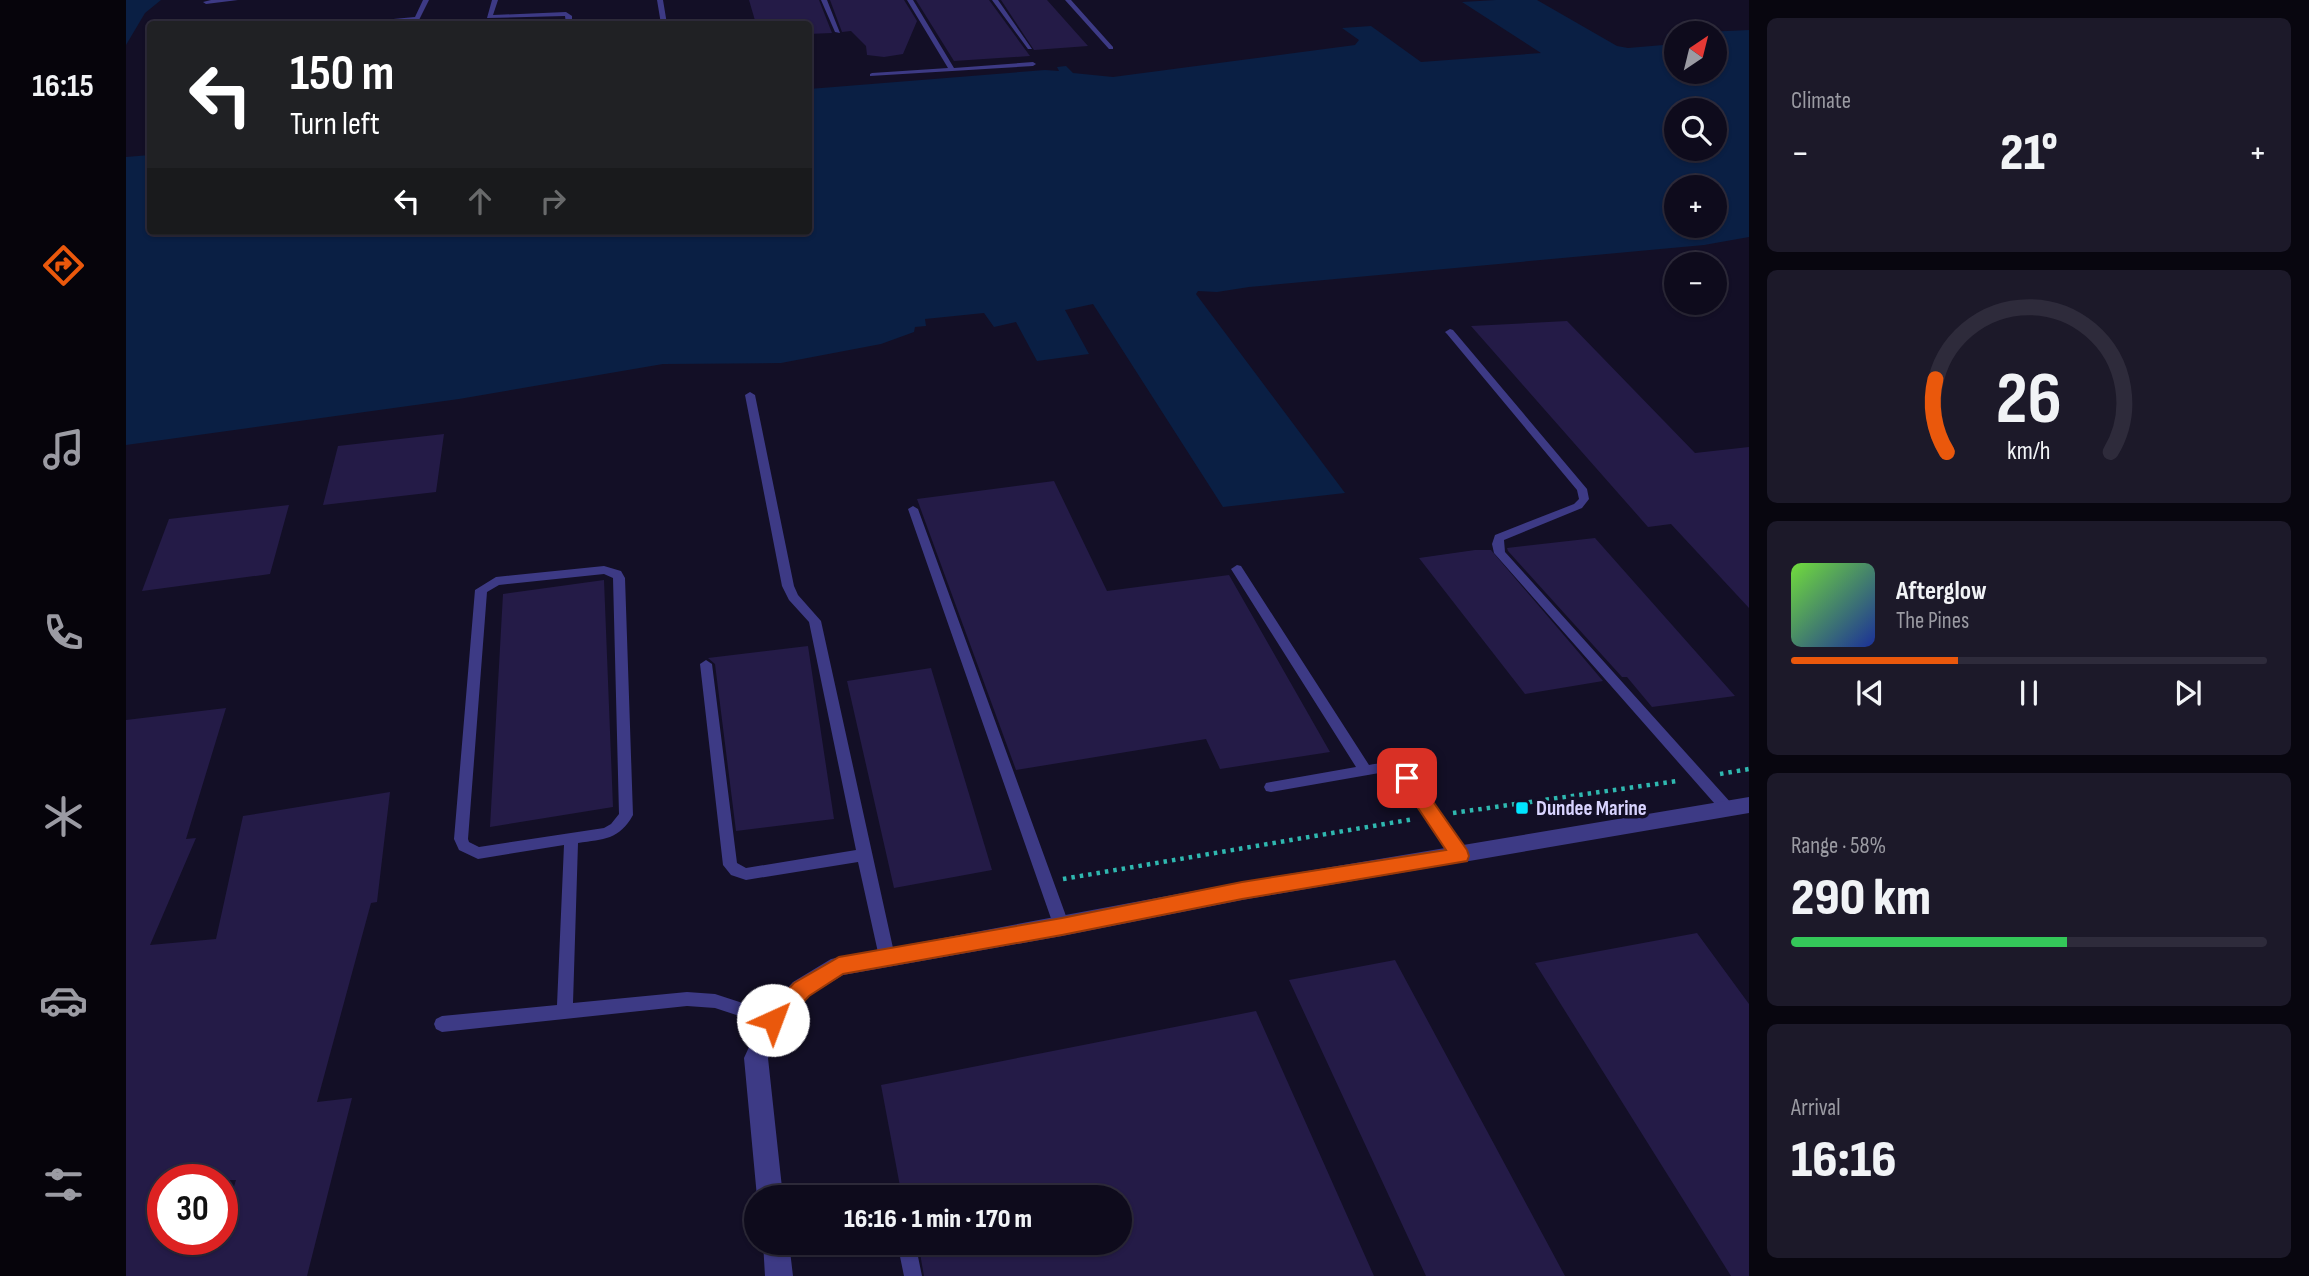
<!DOCTYPE html>
<meta charset="utf-8">
<style>
body{margin:0;font-family:"Sofia Sans Condensed",sans-serif;background:#1c1929;color:#f1f3f6;height:100vh;display:flex;flex-direction:column;font-size:26px;white-space:nowrap}
*{box-sizing:border-box;margin:0}
p{font-size:23px;color:#9b9ba3}
.icon{flex:none;width:38px;height:38px;fill:none;stroke:currentColor;stroke-width:2;stroke-linecap:round;stroke-linejoin:round}
.map{position:relative;flex:1;overflow:hidden}
.details{display:flex;flex-direction:column;gap:18px;padding:18px;background:#08060f;width:560px}
.details>*{flex:none}
.hud{position:absolute;left:21px;top:21px;width:665px;height:214px;border-radius:7px;box-shadow:0 2px 5px #0004,0 0 0 2px #2e2b3b;background:#202124;color:#fff;overflow:hidden}
.needle{width:46px;rotate:35deg}
.controls{position:absolute;left:1538px;top:21px;display:grid;gap:14px}
.controls a{display:grid;place-items:center;width:63px;height:63px;border-radius:50%;background:#0e0b1c;box-shadow:0 2px 5px #0004,0 0 0 2px #2e2b3b;font-size:35px}
.speed{position:absolute;left:21px;top:1164px;display:flex;gap:14px;font-size:35px;font-weight:700;text-align:center}
.speed>*{display:grid;place-content:center;width:91px;height:91px;border-radius:50%;background:#0e0b1c;box-shadow:0 2px 5px #0004,0 0 0 2px #2e2b3b;line-height:1}
.speed .limit{border:10px solid #d22;background:#fff;color:#111}
.pin{position:absolute;display:grid;place-items:center;width:60px;height:60px;color:#fff;margin:-30px;border-radius:14px;box-shadow:0 4px 10px #0006}
.me{position:absolute;width:77px;margin:-38px;rotate:43deg;stroke-linejoin:round;filter:drop-shadow(0 0 5px #0008)}
.turn{display:flex;align-items:center;gap:24px;height:147px;padding:0 28px;font-size:32px}
.turn .icon{width:91px;height:91px;stroke-width:2.5}
.turn b{display:block;font-size:49px;line-height:60px}
.lanes{display:flex;align-items:center;height:66px;padding:0 28px;background:#0003;justify-content:center;gap:35px;direction:ltr}
.lanes .off{opacity:.35}
.big{font-size:52px;font-weight:800;line-height:1.1}
.details .tile{flex:1;display:flex;flex-direction:column;justify-content:center;gap:10px;min-width:0;padding:0 24px;border-radius:10px;background:#1c1929}
.details .dial{align-items:center;gap:0}
.dial svg{height:182px;overflow:visible;fill:none;stroke:#2e2b3b;stroke-width:7;stroke-linecap:round;text-anchor:middle}
.dial text{fill:#f1f3f6;stroke:none}
.song{display:flex;align-items:center;gap:21px}
.cover{width:84px;height:84px;border-radius:10px;background:linear-gradient(135deg,hsl(100 70% 55%),hsl(230 70% 35%))}
.played{height:7px;border-radius:4px;background:linear-gradient(90deg,#ea580c 35%,#2e2b3b 35%)}
.keys{display:flex;justify-content:space-around;direction:ltr}
.heat{display:flex;justify-content:space-between;align-items:center;font-size:38px;direction:ltr}
.charge{height:10px;border-radius:5px;background:linear-gradient(90deg,#34c759 58%,#2e2b3b 0)}
.trip{position:absolute;left:618px;top:1185px;width:388px;height:70px;border-radius:35px;background:#0e0b1c;box-shadow:0 2px 5px #0004,0 0 0 2px #2e2b3b;font-weight:800;line-height:70px;text-align:center}
main{display:flex;flex:1;min-height:0}
.tab-bar{display:flex;flex-direction:column;width:126px;justify-content:space-around;align-items:center;background:#06040b;color:#9b9ba3}
.tab-bar .icon{width:49px;height:49px}
.tab-bar .on{color:#ea580c}
.tab-bar b{font-size:32px;color:#f1f3f6}
.map>svg:first-child{display:block}
</style>
<main>
<nav class="tab-bar">
<b>16:15</b>
<svg class="icon on" aria-label="directions" viewBox="0 0 24 24"><path d="M12 3l9 9-9 9-9-9zM9 14v-3h6M13 9l2 2-2 2"/></svg>
<svg class="icon" aria-label="music" viewBox="0 0 24 24"><path d="M9 18V5l10-2v13"/><circle cx="6" cy="18" r="3"/><circle cx="16" cy="16" r="3"/></svg>
<svg class="icon" aria-label="phone" viewBox="0 0 24 24"><path d="M5 4h4l2 5-3 2q2 4 5 5l2-3 5 2v4C11 20 4 13 5 4z"/></svg>
<svg class="icon" aria-label="climate" viewBox="0 0 24 24"><path d="M12 3v18M4 7l16 10M4 17L20 7"/></svg>
<svg class="icon" aria-label="car" viewBox="0 0 24 24"><path d="M5 17H2v-5l4-1 3-4h7l3 4 3 1v5h-3M9 17h6M6 11h13"/><circle cx="7" cy="17" r="2"/><circle cx="17" cy="17" r="2"/></svg>
<svg class="icon" aria-label="filters" viewBox="0 0 24 24"><path d="M4 7h16M4 17h16"/><circle cx="9" cy="7" r="2"/><circle cx="15" cy="17" r="2"/></svg>
</nav>
<div class="map">
<svg width="1623" height="1276" viewBox="0 0 1623 1276">
<rect width="100%" height="100%" fill="#130f26"/>
<path fill="#0a1f44" fill-rule="evenodd" d="M 0,0 L 35,0 L 19,13 L 0,45 Z
M 1370,0 L 1411,0 L 1491,46 L 1502,48 L 1549,44 L 1540,38 L 1541,34 L 1550,34 L 1550,72 L 1589,72 L 1589,33 L 1558,33 L 1623,30 L 1623,237 L 1578,245 L 1123,287 L 1091,292 L 1072,291 L 1070,294 L 1219,493 L 1097,507 L 967,304 L 939,310 L 963,354 L 911,361 L 890,322 L 868,327 L 858,313 L 799,319 L 800,326 L 789,327 L 788,332 L 755,344 L 655,363 L 537,364 L 333,399 L 0,445 L 0,157 L 24,155 L 24,231 L 682,231 L 683,89 L 919,70 L 933,71 L 931,67 L 940,66 L 947,73 L 987,77 L 1229,45 L 1233,40 L 1216,28 L 1245,26 L 1295,62 L 1415,53 L 1336,2 ZM 1550,110 L 1589,110 L 1589,149 L 1550,149 ZM 1550,187 L 1589,187 L 1589,226 L 1550,226 Z"/>
<path fill="#241b47" fill-rule="evenodd" d="M 623,0 L 693,0 L 706,33 L 682,34 L 682,24 L 630,24 Z
M 704,0 L 778,0 L 791,21 L 777,54 L 758,57 L 741,55 L 740,46 L 725,31 L 716,32 Z
M 790,0 L 863,0 L 904,56 L 828,61 Z
M 875,0 L 921,0 L 962,46 L 908,50 Z
M 1441,321 L 1569,453 L 1623,447 L 1623,608 L 1545,524 L 1522,527 L 1345,326 Z
M 318,434 L 310,492 L 197,505 L 212,446 Z
M 928,481 L 981,591 L 1103,575 L 1204,752 L 1094,769 L 1080,739 L 890,770 L 791,499 Z
M 163,505 L 144,574 L 16,591 L 43,519 Z
M 1469,538 L 1609,696 L 1526,707 L 1501,677 L 1496,677 L 1382,551 L 1381,548 Z
M 1349,550 L 1365,550 L 1477,681 L 1399,694 L 1293,558 Z
M 478,580 L 487,807 L 364,827 L 377,594 Z
M 682,646 L 708,819 L 610,831 L 589,664 L 582,658 Z
M 805,668 L 866,870 L 768,888 L 721,681 Z
M 100,708 L 60,839 L 70,838 L 24,945 L 90,939 L 117,816 L 264,792 L 251,902 L 245,903 L 191,1102 L 226,1098 L 181,1276 L 0,1276 L 0,720 ZM 37,1180 L 110,1180 L 96,1225 L 96,1239 L 37,1239 Z
M 1571,933 L 1623,1004 L 1623,1276 L 1605,1276 L 1409,963 Z
M 1269,960 L 1439,1276 L 1300,1276 L 1163,980 Z
M 1130,1011 L 1248,1276 L 798,1276 L 792,1242 L 994,1242 L 994,1197 L 776,1197 L 755,1085 Z"/>
<g fill="none" stroke-linecap="round" stroke-linejoin="round">
<path stroke="#2fb8b0" stroke-width="4.5" stroke-dasharray="3.5 5" stroke-linecap="butt" d="M 1594,774 L 1623,769
M 1327,813 L 1551,781
M 937,879 L 1288,819"/>
<path fill="#3d3a85" fill-rule="evenodd" d="M 112,0 L 80,4 L 77,2 L 85,0 Z
M 297,0 L 303,0 L 293,20 L 213,24 L 289,17 Z
M 366,0 L 372,0 L 367,15 L 440,12 L 446,16 L 446,24 L 440,24 L 439,16 L 361,18 Z
M 531,0 L 537,0 L 541,24 L 535,24 Z
M 695,0 L 701,0 L 714,33 L 709,32 Z
M 781,0 L 787,0 L 828,68 L 907,62 L 910,64 L 907,66 L 744,76 L 744,74 L 746,73 L 822,68 Z
M 866,0 L 872,0 L 906,49 L 902,49 Z
M 939,0 L 945,0 L 987,47 L 987,49 L 983,49 Z
M 1324,329 L 1327,330 L 1461,489 L 1463,499 L 1456,508 L 1378,540 L 1379,552 L 1606,804 L 1608,808 L 1606,812 L 1601,814 L 1596,812 L 1368,553 L 1366,544 L 1369,535 L 1448,504 L 1453,499 L 1451,490 L 1321,334 L 1319,332 Z
M 624,392 L 629,395 L 668,586 L 672,595 L 695,621 L 769,957 L 767,962 L 761,964 L 755,962 L 753,957 L 732,862 L 620,880 L 605,875 L 597,865 L 574,664 L 580,660 L 586,664 L 611,863 L 620,868 L 730,850 L 683,622 L 663,600 L 656,586 L 619,395 Z
M 787,506 L 792,509 L 944,927 L 941,932 L 936,934 L 931,932 L 928,927 L 782,509 Z
M 1111,565 L 1115,566 L 1243,765 C 1258,762 1274,762 1286,774 L 1339,852 L 1341,856 L 1339,860 L 1334,862 L 1329,860 L 1276,782 L 1271,777 L 1259,772 L 1145,792 L 1140,791 L 1138,787 L 1140,783 L 1145,782 L 1230,767 L 1105,569 Z
M 478,566 L 495,571 L 499,578 L 507,815 C 493,840 478,839 452,843 L 447,1003 L 561,992 L 589,994 L 653,1015 L 655,1020 L 653,1025 L 647,1027 L 589,1008 L 561,1006 L 316,1032 L 310,1029 L 308,1024 L 310,1019 L 316,1016 L 431,1005 L 438,845 L 352,859 L 333,850 L 328,839 L 349,590 L 370,577 ZM 478,574 L 487,578 L 493,814 L 485,824 L 478,828 L 353,847 L 343,842 L 342,839 L 361,592 L 373,585 Z
M 771,1242 L 789,1242 L 796,1276 L 778,1276 Z"/>
<path fill="#3d3a85" fill-rule="evenodd" d="M 1623,797 L 1623,813 L 1116,900 L 936,936 L 717,975 L 683,996 L 655,1027 L 642,1058 L 657,1197 L 631,1197 L 618,1058 L 639,1012 L 667,982 L 705,959 L 1116,882 Z
M 637,1242 L 663,1242 L 667,1276 L 639,1276 Z"/>
</g>
<path fill="#ea580c" stroke="#983908" stroke-width="2" d="M 1281,771 L 1287,773 L 1341,850 L 1343,856 L 1341,861 L 1116,899 L 936,935 L 717,974 L 683,996 L 654,1027 L 647,1029 L 640,1027 L 636,1020 L 640,1013 L 668,983 L 713,957 L 936,918 L 1116,882 L 1320,850 L 1272,778 L 1275,773 Z"/>
<rect fill="#00e5ff" stroke="#130f26" stroke-width="2.5" x="1389" y="801" width="14" height="14" rx="3.5"/>
<g text-anchor="middle" stroke-width="7" stroke-linejoin="round" paint-order="stroke">
<g font-size="21" font-weight="bold" fill="#d9d4ff" stroke="#130f26" text-anchor="start">
<text x="1410" y="815">Dundee Marine</text>
</g>
</g>
</svg>
<div class="controls">
<a><svg class="needle" viewBox="-14 -14 28 28"><path d="M0-13l5 13h-10z" fill="#e53935"/><path d="M0 13l5-13h-10z" fill="#9b9ba3"/></svg></a>
<a><svg class="icon" aria-label="search" viewBox="0 0 24 24"><circle cx="10" cy="10" r="6"/><path d="M15 15l6 6"/></svg></a>
<a>+</a>
<a>−</a>
</div>
<div class="speed"><div class="limit">30</div></div>
<div class="pin" style="left:1281px;top:778px;background:#d93025"><svg class="icon" aria-label="arrive" viewBox="0 0 24 24"><path d="M6 21V4h12l-3 4 3 4H6"/></svg></div>
<svg class="me" style="left:647px;top:1020px" viewBox="-20 -20 40 40"><circle r="19" fill="#fff"/><path d="M0-13L10 11 0 6-10 11z" fill="#ea580c"/></svg>
<div class="trip">16:16 · 1 min · 170 m</div>
<div class="hud">
<div class="turn"><svg class="icon" aria-label="left" viewBox="0 0 24 24"><path d="M17 20v-9H6M10 6l-5 5 5 5"/></svg><div><b>150 m</b>Turn left</div></div>
<div class="lanes"><svg class="icon" aria-label="left" viewBox="0 0 24 24"><path d="M17 20v-9H6M10 6l-5 5 5 5"/></svg><svg class="icon off" aria-label="ahead" viewBox="0 0 24 24"><path d="M12 20V5M6 11l6-6 6 6"/></svg><svg class="icon off" aria-label="right" viewBox="0 0 24 24"><path d="M7 20v-9h11M14 6l5 5-5 5"/></svg></div>
</div>
</div>
<section class="details">
<div class="tile"><p>Climate</p>
<div class="heat"><a>−</a><b class="big">21°</b><a>+</a></div>
</div>
<div class="tile dial"><svg viewBox="0 0 100 80">
<path d="M14 69A42 42 0 1 1 86 69"/>
<path d="M14 69A42 42 0 0 1 9 37" stroke="#ea580c"/>
<text x="50" y="56" font-size="32" font-weight="700">26</text>
<text x="50" y="72" font-size="11">km/h</text>
</svg></div>
<div class="tile">
<div class="song"><i class="cover"></i><div><b>Afterglow</b><p>The Pines</p></div></div>
<div class="played"></div>
<div class="keys"><svg class="icon" aria-label="previous" viewBox="0 0 24 24"><path d="M18 5L8 12l10 7zM5 5v14"/></svg><svg class="icon" aria-label="pause" viewBox="0 0 24 24"><path d="M8 5v14M16 5v14"/></svg><svg class="icon" aria-label="next" viewBox="0 0 24 24"><path d="M6 5l10 7-10 7zM19 5v14"/></svg></div>
</div>
<div class="tile"><p>Range · 58%</p><b class="big">290 km</b><div class="charge"></div></div>
<div class="tile"><p>Arrival</p><b class="big">16:16</b></div>
</section>
</main>
